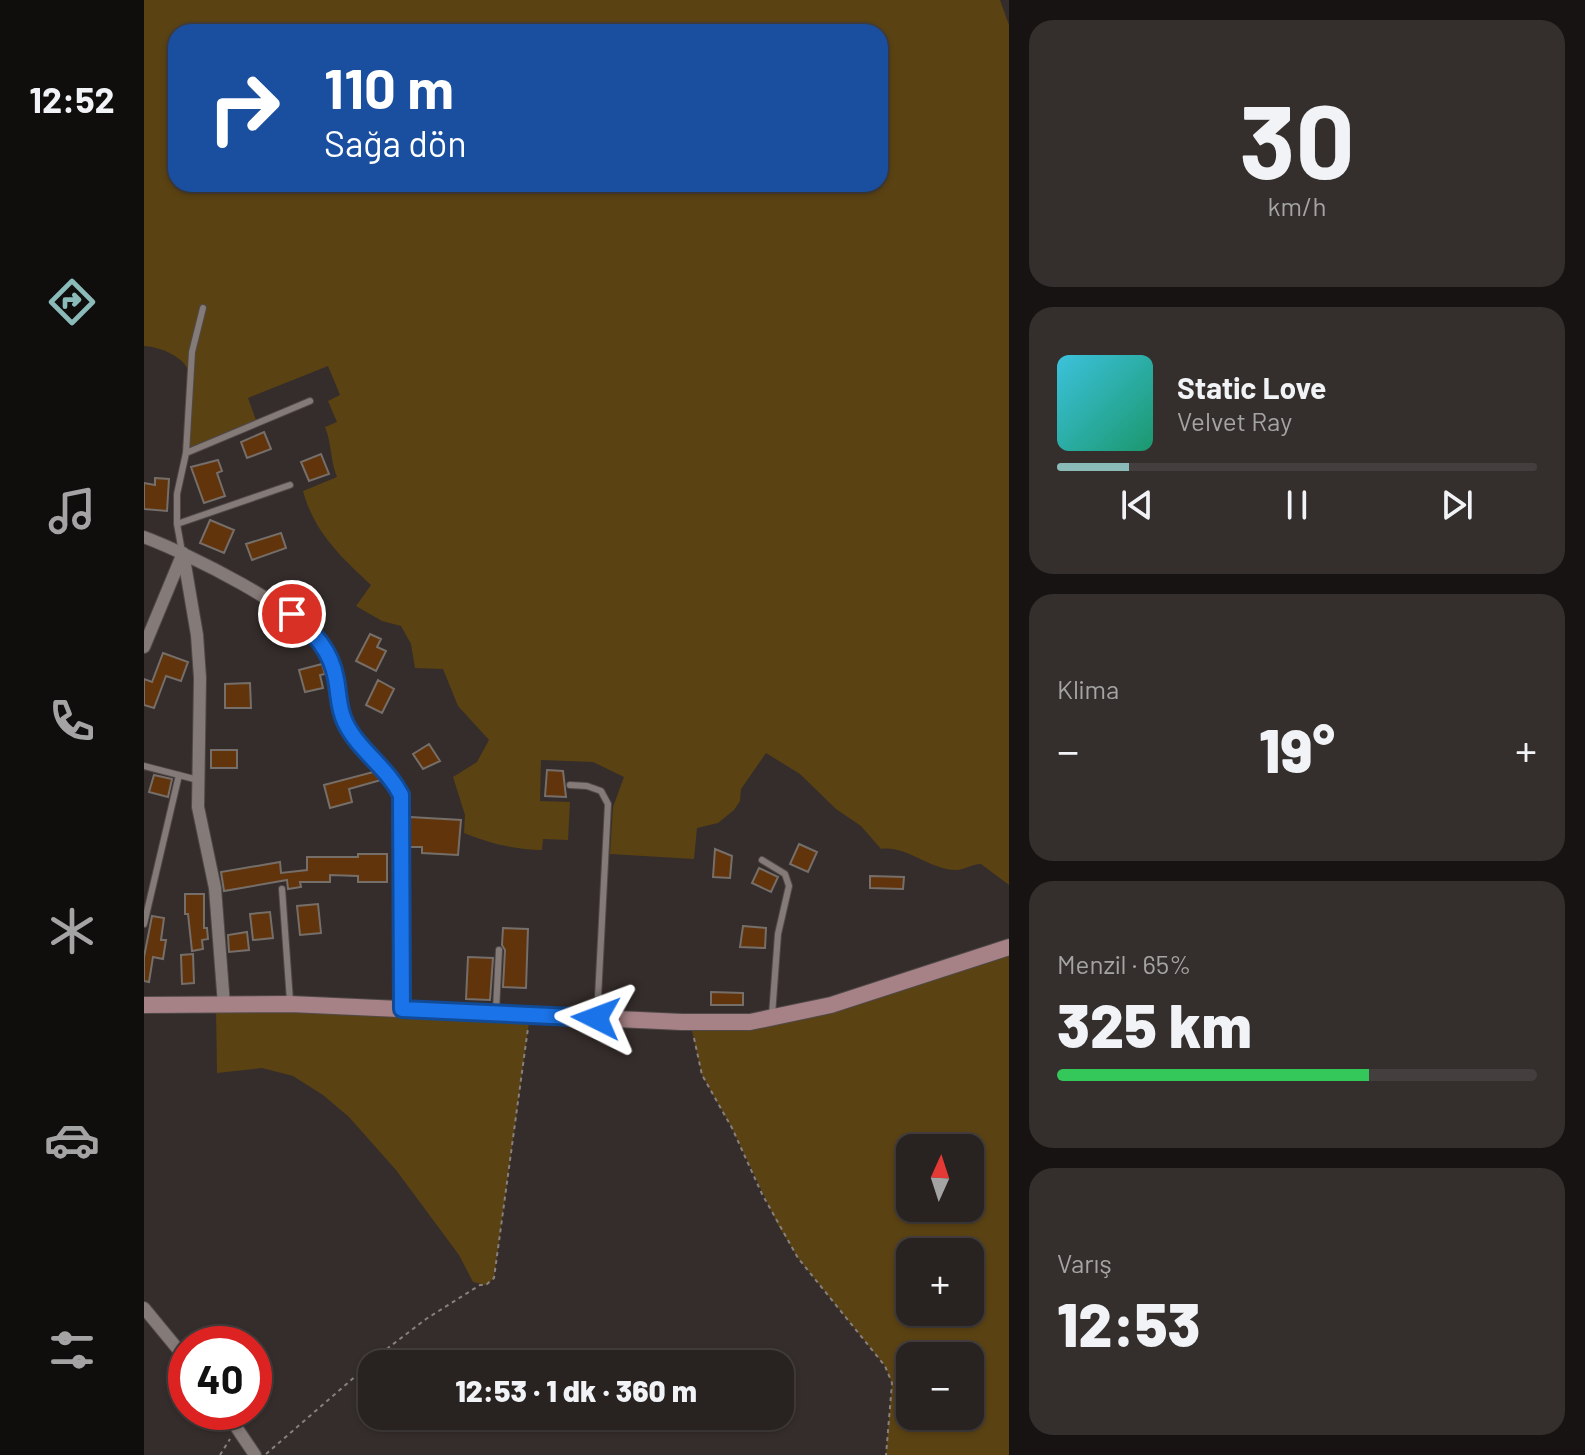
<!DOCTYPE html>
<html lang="tr">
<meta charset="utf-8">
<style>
body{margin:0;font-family:Barlow,sans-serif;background:#342f2d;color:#f1f3f6;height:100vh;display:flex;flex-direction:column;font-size:30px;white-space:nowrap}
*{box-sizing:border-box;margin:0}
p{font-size:26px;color:#a5a4a5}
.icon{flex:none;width:44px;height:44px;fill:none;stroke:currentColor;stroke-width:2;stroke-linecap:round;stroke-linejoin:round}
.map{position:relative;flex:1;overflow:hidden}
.sheet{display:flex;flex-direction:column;gap:20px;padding:20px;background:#161312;width:576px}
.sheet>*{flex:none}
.top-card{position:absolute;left:24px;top:24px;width:720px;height:168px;border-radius:24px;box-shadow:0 2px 6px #0004,0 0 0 2px #443f3e;background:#1a4fa0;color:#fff;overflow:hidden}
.needle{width:52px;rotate:3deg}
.fabs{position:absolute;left:752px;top:1134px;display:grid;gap:16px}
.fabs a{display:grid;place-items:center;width:88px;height:88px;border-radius:16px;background:#282220;box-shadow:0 2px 6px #0004,0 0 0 2px #443f3e;font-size:40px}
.speed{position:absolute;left:24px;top:1326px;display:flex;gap:16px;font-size:40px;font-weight:700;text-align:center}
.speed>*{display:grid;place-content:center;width:104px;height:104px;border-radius:50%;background:#282220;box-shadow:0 2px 6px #0004,0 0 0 2px #443f3e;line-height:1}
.speed .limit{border:12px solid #d22;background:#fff;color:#111}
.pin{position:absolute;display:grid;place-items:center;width:68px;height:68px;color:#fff;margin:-34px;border:4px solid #fff;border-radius:50%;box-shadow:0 2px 8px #0007}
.me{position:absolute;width:88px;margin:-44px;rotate:273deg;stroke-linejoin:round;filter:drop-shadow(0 0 6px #0008)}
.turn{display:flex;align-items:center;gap:28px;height:168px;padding:0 24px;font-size:36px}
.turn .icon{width:104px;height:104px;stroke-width:2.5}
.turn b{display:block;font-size:56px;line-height:68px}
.big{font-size:60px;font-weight:800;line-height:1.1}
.sheet .tile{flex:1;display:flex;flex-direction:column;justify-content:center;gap:12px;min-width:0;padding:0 28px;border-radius:24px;background:#342f2d}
.sheet .dial{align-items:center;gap:0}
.dial b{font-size:104px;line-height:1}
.song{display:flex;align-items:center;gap:24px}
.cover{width:96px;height:96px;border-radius:12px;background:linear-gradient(135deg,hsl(190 70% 55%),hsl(160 70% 35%))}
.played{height:8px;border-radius:4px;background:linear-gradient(90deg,#8bbbb9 15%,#443f3e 15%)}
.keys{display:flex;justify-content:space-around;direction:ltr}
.heat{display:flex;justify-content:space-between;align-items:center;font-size:44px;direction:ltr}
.charge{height:12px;border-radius:6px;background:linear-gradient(90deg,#34c759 65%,#443f3e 0)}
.trip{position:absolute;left:214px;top:1350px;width:436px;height:80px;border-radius:24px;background:#282220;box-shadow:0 2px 6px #0004,0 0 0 2px #443f3e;font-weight:800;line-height:80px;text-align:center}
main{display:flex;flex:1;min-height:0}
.tabs{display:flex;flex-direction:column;width:144px;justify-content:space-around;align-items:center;background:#100e0d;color:#a5a4a5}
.tabs .icon{width:56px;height:56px}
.tabs .active{color:#8bbbb9}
.tabs b{font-size:36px;color:#f1f3f6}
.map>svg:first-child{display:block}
</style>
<main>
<nav class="tabs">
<b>12:52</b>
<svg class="icon active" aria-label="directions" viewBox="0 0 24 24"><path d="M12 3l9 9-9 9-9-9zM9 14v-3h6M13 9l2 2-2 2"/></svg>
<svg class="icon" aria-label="music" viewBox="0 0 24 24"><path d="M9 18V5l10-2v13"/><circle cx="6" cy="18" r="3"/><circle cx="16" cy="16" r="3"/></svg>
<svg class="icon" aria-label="phone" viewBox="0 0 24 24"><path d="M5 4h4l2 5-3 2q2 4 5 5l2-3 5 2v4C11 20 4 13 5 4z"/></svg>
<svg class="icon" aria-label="climate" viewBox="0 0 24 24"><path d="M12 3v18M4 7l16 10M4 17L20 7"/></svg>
<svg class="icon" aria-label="car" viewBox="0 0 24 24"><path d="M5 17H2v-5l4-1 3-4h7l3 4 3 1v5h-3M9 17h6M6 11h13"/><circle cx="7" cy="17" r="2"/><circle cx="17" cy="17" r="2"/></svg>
<svg class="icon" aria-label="filters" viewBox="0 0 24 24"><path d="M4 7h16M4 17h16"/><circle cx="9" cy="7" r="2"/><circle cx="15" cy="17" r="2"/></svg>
</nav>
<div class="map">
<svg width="865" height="1455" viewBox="0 0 865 1455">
<rect width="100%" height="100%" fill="#352d2b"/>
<path fill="#5a4213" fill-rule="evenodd" d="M 0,0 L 856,0 L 865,25 L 865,885 L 837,864 C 827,864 821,870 812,870 C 786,870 762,845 737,849 L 717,826 L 692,809 L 656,774 L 622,753 L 597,789 L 596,801 L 590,810 L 574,823 L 553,828 L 550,859 L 466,854 L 469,807 L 480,777 L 449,762 L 397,760 L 396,801 L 426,802 L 424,840 L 399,839 L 398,850 C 370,849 346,844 320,833 L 321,815 L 309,777 L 333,762 L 345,740 L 314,706 L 299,669 L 271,668 L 267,644 L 257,626 L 238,621 L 212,606 L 227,585 C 197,557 170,532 159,491 L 193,477 C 186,460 188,444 181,427 L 193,422 L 184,401 L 196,395 L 184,366 L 104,398 L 113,423 L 42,453 C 43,432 49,394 46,375 C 42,357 17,347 0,346 ZM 32,32 L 736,32 L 736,184 L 32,184 Z
M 865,947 L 865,1455 L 742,1455 L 748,1383 L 741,1366 L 654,1258 L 634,1225 L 588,1128 L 558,1075 L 546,1022 L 606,1022 ZM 766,1148 L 826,1148 L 826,1208 L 766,1208 ZM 766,1252 L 826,1252 L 826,1312 L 766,1312 ZM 766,1356 L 826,1356 L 826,1416 L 766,1416 Z
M 72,1005 L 386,1015 L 350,1278 L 342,1285 L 329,1282 L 315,1255 L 252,1170 L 205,1117 L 179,1095 L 149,1076 L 118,1068 L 73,1073 Z"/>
<path fill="#62340b" stroke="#756e69" stroke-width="2" d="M 120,432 L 127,449 L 103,458 L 97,442 Z
M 177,454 L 185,474 L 165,481 L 157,462 Z
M 74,460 L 78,471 L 73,473 L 81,496 L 60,503 L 47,467 Z
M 11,478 L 25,479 L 23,511 L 0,509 L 0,483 L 11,485 Z
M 66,520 L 90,530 L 80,553 L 56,543 Z
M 137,533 L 142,548 L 108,560 L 102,544 Z
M 226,634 L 237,639 L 233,647 L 242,651 L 232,671 L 212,661 Z
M 19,653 L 44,662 L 37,681 L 22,676 L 10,708 L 0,705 L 0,679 L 8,682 Z
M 178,664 L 181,674 L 176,675 L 179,688 L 161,692 L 155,670 Z
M 234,680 L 250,689 L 238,713 L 222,705 Z
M 106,683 L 107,708 L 81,708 L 81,684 Z
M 285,744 L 296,761 L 279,769 L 269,754 Z
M 67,750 L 93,750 L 93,768 L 67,768 Z
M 403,770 L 419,771 L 422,797 L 401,796 Z
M 229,772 L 237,780 L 205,789 L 208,802 L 186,808 L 180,785 Z
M 10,775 L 28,779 L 24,797 L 5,792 Z
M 266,817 L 317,820 L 314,855 L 278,853 L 278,847 L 266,847 Z
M 655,844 L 673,852 L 664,872 L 646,864 Z
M 571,849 L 588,856 L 586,878 L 569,877 Z
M 214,854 L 243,854 L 243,882 L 214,882 L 214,876 L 186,875 L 186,882 L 156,882 L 157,887 L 144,889 L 143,880 L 80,891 L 77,872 L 136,862 L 137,873 L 163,870 L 163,857 L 214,857 Z
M 615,868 L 634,877 L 627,892 L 608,883 Z
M 726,876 L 760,877 L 759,889 L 726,888 Z
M 41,894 L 60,894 L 60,928 L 63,928 L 64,939 L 58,940 L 59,949 L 48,951 L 44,914 L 41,914 Z
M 174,904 L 177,933 L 156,935 L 153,906 Z
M 126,912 L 129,938 L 109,940 L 106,914 Z
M 8,916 L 20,918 L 17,940 L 22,940 L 19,959 L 9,957 L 5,982 L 0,981 L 0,957 Z
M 599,926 L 622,928 L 621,948 L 596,947 Z
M 359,928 L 384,929 L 382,988 L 359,987 L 361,950 L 358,945 Z
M 103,932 L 105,950 L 85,952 L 84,935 Z
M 49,954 L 50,983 L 38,984 L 37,955 Z
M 324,957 L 349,958 L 346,1000 L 322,999 Z
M 567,992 L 599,993 L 599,1005 L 567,1005 Z"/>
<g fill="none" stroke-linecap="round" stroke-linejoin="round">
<defs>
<path id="lane" d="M 42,453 L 166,401
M 33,524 L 146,485
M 38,552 L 33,524 L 33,494 L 42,453 L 48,352 L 59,308
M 0,766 L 54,780
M 426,785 L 443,786 L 457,791 L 464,804 L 453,1017
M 618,860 L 641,874 L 645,886 L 634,934 L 628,1015
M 138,889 L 146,1001
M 0,924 L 35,775
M 352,1010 L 355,950"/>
<path id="street" d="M 0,537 C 43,553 157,609 180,647 C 195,671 189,699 202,723 C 216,750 243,767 257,795 L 258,1009
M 39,553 L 53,635 L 56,678 L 54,807 L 71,888 L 80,1005
M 0,647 L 39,553
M 0,1308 L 42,1359
M 82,1412 L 111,1455"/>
<path id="secondary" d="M 0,1005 L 146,1004 L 538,1022 L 606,1022 L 687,1005 L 865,947"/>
</defs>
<use href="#lane" stroke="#504948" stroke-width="8"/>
<use href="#street" stroke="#504948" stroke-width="14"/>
<use href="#secondary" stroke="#504948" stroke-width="18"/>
<path stroke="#87807e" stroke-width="2" stroke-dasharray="4 4" stroke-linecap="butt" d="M 550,1038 L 558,1075 L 588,1128 L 618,1194 L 654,1258 L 741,1366 L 748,1383 L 742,1455
M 122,1454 L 244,1348 L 282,1319 L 336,1285 L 342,1285 L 350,1278 L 384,1028
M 76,1455 L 86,1439"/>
<use href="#lane" stroke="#847a78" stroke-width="6"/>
<use href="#street" stroke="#847a78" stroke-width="12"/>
<use href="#secondary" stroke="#a68286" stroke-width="16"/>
</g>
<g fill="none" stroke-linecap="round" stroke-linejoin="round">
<defs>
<path id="route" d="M 148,614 C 170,633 187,650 192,679 C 195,694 194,708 201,722 C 214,750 243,767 257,795 L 258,1009 L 452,1018"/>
</defs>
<use href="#route" stroke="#114b97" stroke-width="20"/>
<use href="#route" stroke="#1a73e8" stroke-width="14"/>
</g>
</svg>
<div class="fabs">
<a><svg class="needle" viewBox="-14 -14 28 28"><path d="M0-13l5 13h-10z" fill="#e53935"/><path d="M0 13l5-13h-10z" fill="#a5a4a5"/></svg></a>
<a>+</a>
<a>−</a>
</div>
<div class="speed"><div class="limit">40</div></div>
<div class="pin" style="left:148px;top:614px;background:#d93025"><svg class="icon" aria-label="arrive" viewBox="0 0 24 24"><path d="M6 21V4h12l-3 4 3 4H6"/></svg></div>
<svg class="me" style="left:452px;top:1018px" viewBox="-20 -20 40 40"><path d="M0-17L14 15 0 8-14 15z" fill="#1a73e8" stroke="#fff" stroke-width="4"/></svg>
<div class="trip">12:53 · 1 dk · 360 m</div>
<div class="top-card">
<div class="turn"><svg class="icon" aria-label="right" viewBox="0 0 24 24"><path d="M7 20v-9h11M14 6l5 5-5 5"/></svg><div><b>110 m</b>Sağa dön</div></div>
</div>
</div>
<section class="sheet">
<div class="tile dial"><b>30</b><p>km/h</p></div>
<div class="tile">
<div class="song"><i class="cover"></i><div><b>Static Love</b><p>Velvet Ray</p></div></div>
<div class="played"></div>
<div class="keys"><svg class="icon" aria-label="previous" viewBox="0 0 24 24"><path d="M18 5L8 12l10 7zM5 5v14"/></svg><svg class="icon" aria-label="pause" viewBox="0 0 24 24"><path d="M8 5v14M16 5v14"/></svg><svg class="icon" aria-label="next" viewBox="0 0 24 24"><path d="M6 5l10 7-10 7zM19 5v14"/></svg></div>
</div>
<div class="tile"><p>Klima</p>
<div class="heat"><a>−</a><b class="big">19°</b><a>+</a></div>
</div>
<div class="tile"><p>Menzil · 65%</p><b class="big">325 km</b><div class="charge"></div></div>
<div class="tile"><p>Varış</p><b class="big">12:53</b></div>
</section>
</main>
